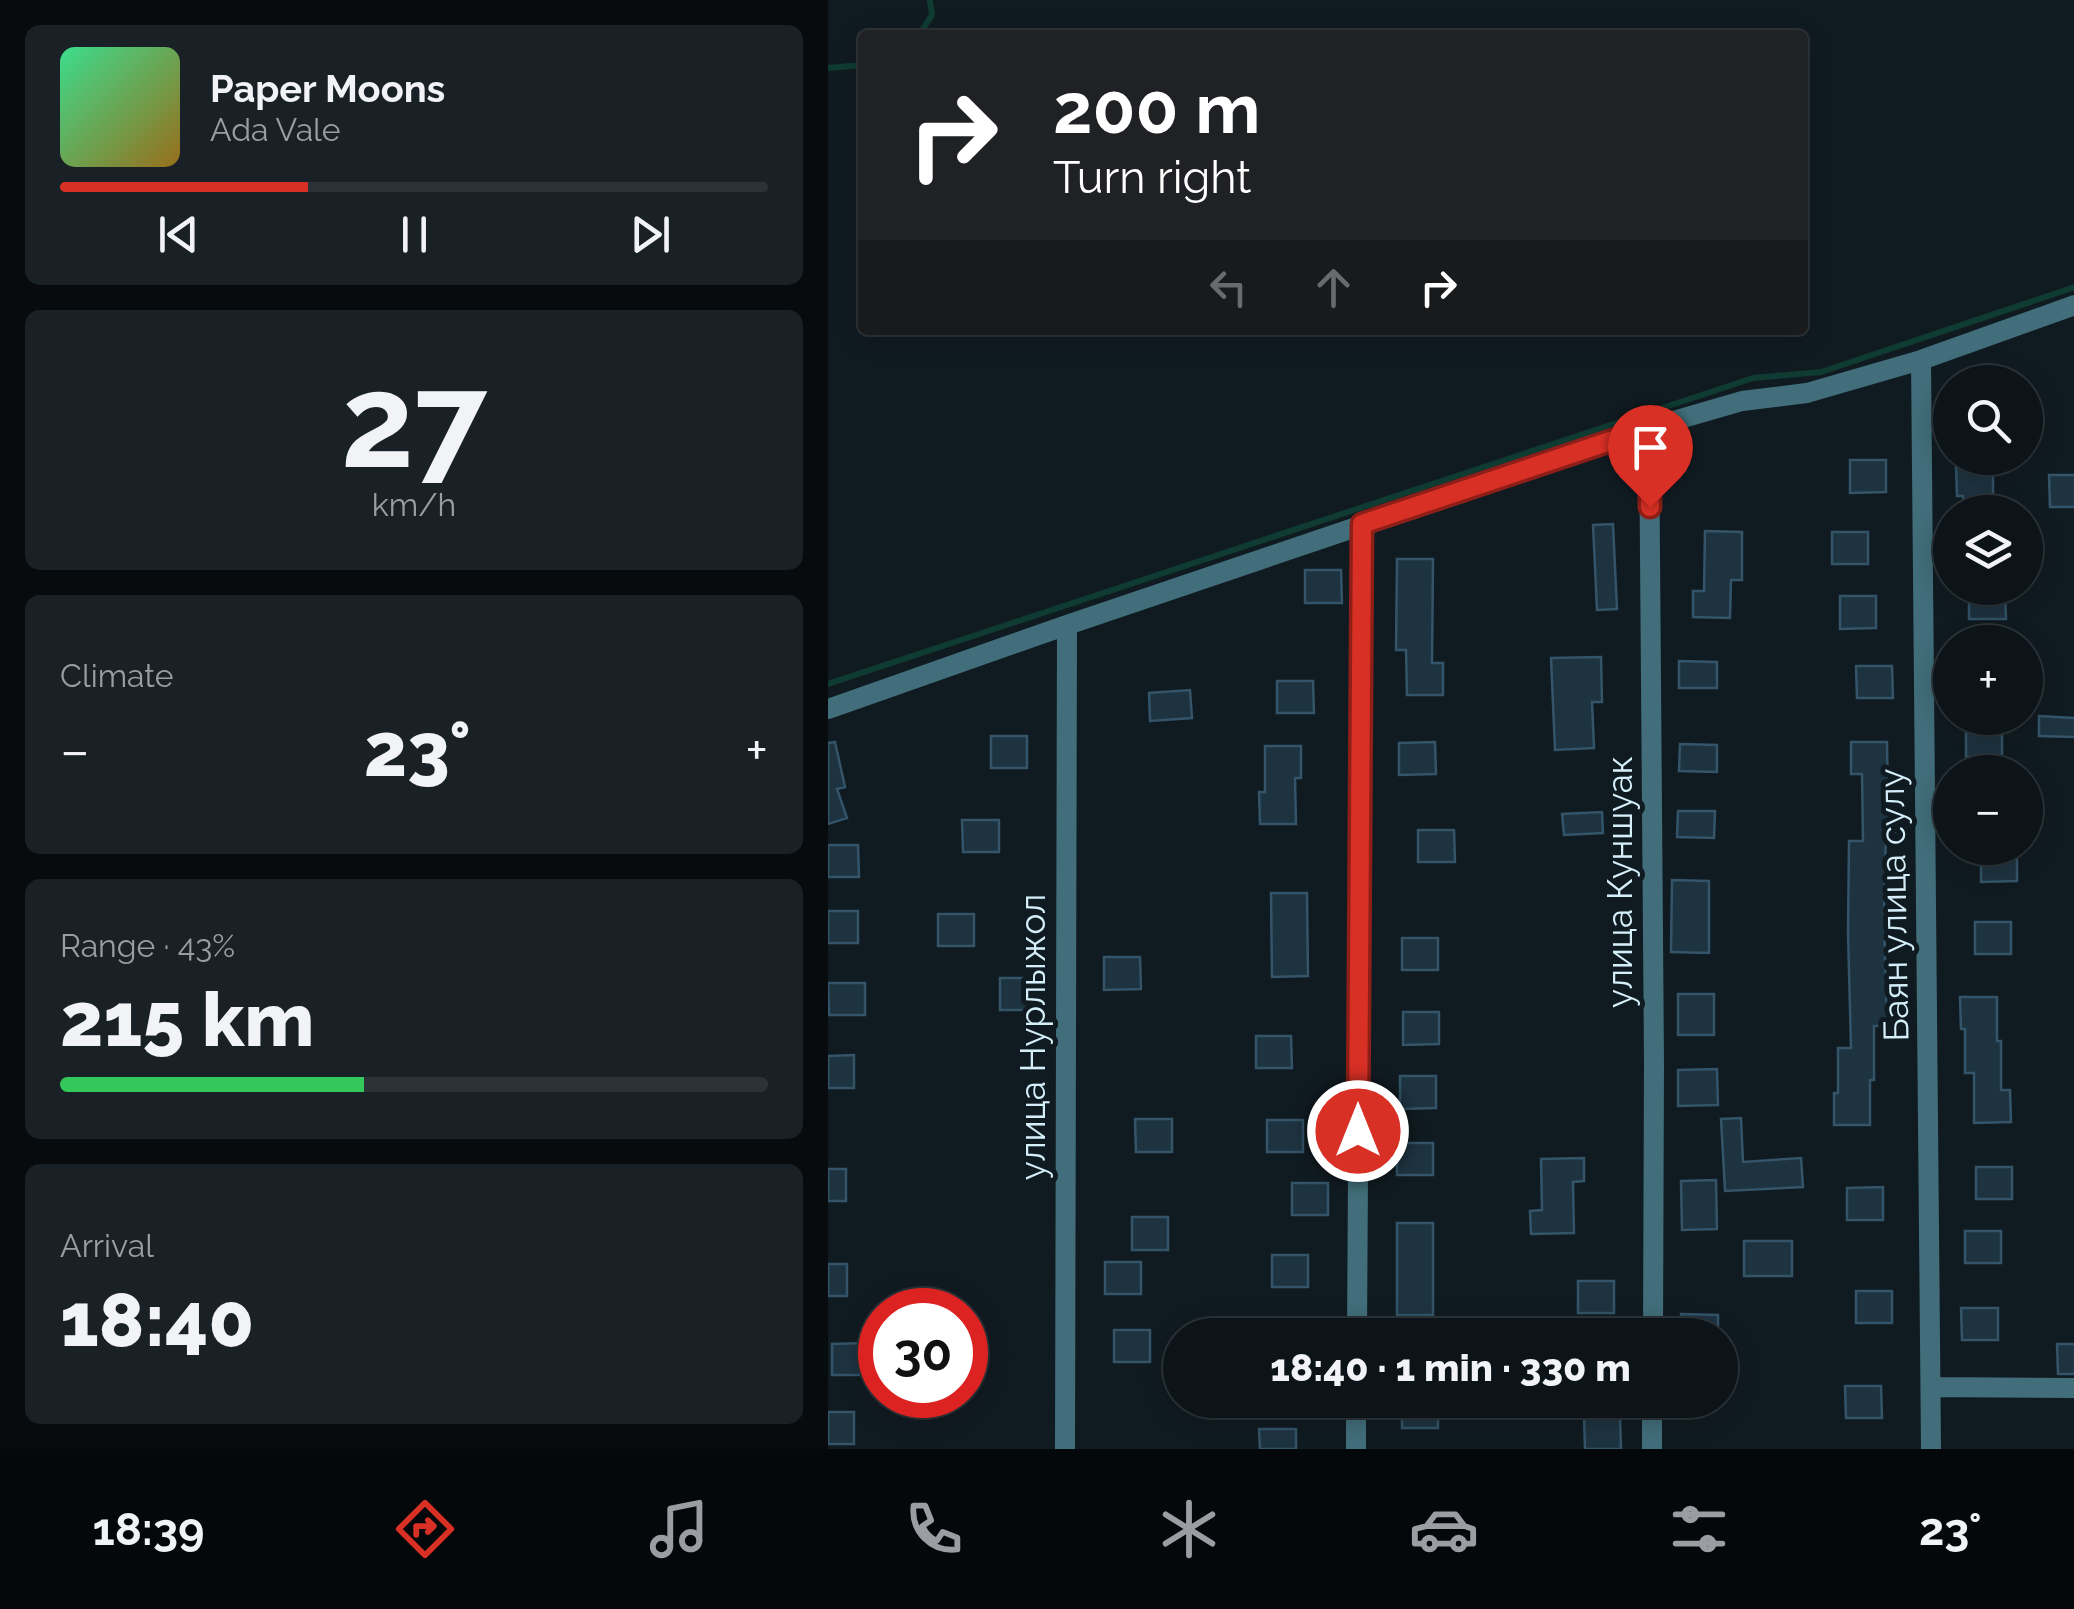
<!DOCTYPE html>
<meta charset="utf-8">
<style>
body{margin:0;font-family:Raleway,sans-serif;background:#1a2126;color:#f1f3f6;height:100vh;display:flex;flex-direction:column;font-size:38px;white-space:nowrap}
*{box-sizing:border-box;margin:0}
p{font-size:32px;color:#9a9ea2}
.icon{flex:none;width:55px;height:55px;fill:none;stroke:currentColor;stroke-width:2;stroke-linecap:round;stroke-linejoin:round}
.map{position:relative;flex:1;overflow:hidden}
.panel{display:flex;flex-direction:column;gap:25px;padding:25px;background:#070b0e;width:828px}
.panel>*{flex:none}
.top-card{position:absolute;left:30px;top:30px;width:950px;height:305px;border-radius:10px;box-shadow:0 5px 25px #0003,0 0 0 2px #2c3338;background:#202124;color:#fff;overflow:hidden}
.fabs{position:absolute;left:1105px;top:365px;display:grid;gap:20px}
.fabs a{display:grid;place-items:center;width:110px;height:110px;border-radius:50%;background:#0c1419;box-shadow:0 5px 25px #0003,0 0 0 2px #2c3338;font-size:50px}
.speed{position:absolute;left:30px;top:1288px;display:flex;gap:20px;font-size:50px;font-weight:700;text-align:center}
.speed>*{display:grid;place-content:center;width:130px;height:130px;border-radius:50%;background:#0c1419;box-shadow:0 5px 25px #0003,0 0 0 2px #2c3338;line-height:1}
.speed .limit{border:15px solid #d22;background:#fff;color:#111}
.pin{position:absolute;display:grid;place-items:center;width:85px;height:85px;color:#fff;margin:-102px -42px;border-radius:50% 50% 50% 0;rotate:-45deg;box-shadow:0 0 10px #0007}
.pin .icon{rotate:45deg}
.me{position:absolute;width:110px;margin:-55px;rotate:0deg;stroke-linejoin:round;filter:drop-shadow(0 0 8px #0008)}
.turn{display:flex;align-items:center;gap:35px;height:210px;padding:0 30px;font-size:45px}
.turn .icon{width:130px;height:130px;stroke-width:2.5}
.turn b{display:block;font-size:70px;line-height:85px}
.lanes{display:flex;align-items:center;height:95px;padding:0 30px;background:#0003;justify-content:center;gap:50px;direction:ltr}
.lanes .off{opacity:.35}
.big{font-size:75px;font-weight:800;line-height:1.1}
.panel .tile{flex:1;display:flex;flex-direction:column;justify-content:center;gap:15px;min-width:0;padding:0 35px;border-radius:15px;background:#1a2126}
.panel .dial{align-items:center;gap:0}
.dial b{font-size:130px;line-height:1}
.song{display:flex;align-items:center;gap:30px}
.cover{width:120px;height:120px;border-radius:15px;background:linear-gradient(135deg,hsl(150 70% 55%),hsl(40 70% 35%))}
.played{height:10px;border-radius:5px;background:linear-gradient(90deg,#d93025 35%,#2c3338 35%)}
.keys{display:flex;justify-content:space-around;direction:ltr}
.heat{display:flex;justify-content:space-between;align-items:center;font-size:55px;direction:ltr}
.charge{height:15px;border-radius:8px;background:linear-gradient(90deg,#34c759 43%,#2c3338 0)}
.trip{position:absolute;left:335px;top:1318px;width:575px;height:100px;border-radius:50px;background:#0c1419;box-shadow:0 5px 25px #0003,0 0 0 2px #2c3338;font-weight:800;line-height:100px;text-align:center}
.tab-bar{display:flex;height:160px;justify-content:space-around;align-items:center;background:#05080a;color:#9a9ea2}
.tab-bar .icon{width:70px;height:70px}
.tab-bar .selected{color:#d93025}
.tab-bar b{font-size:45px;color:#f1f3f6}
main{display:flex;flex:1;min-height:0}
.map>svg:first-child{display:block}
</style>
<main>
<section class="panel">
<div class="tile">
<div class="song"><i class="cover"></i><div><b>Paper Moons</b><p>Ada Vale</p></div></div>
<div class="played"></div>
<div class="keys"><svg class="icon" aria-label="previous" viewBox="0 0 24 24"><path d="M18 5L8 12l10 7zM5 5v14"/></svg><svg class="icon" aria-label="pause" viewBox="0 0 24 24"><path d="M8 5v14M16 5v14"/></svg><svg class="icon" aria-label="next" viewBox="0 0 24 24"><path d="M6 5l10 7-10 7zM19 5v14"/></svg></div>
</div>
<div class="tile dial"><b>27</b><p>km/h</p></div>
<div class="tile"><p>Climate</p>
<div class="heat"><a>−</a><b class="big">23°</b><a>+</a></div>
</div>
<div class="tile"><p>Range · 43%</p><b class="big">215 km</b><div class="charge"></div></div>
<div class="tile"><p>Arrival</p><b class="big">18:40</b></div>
</section>
<div class="map">
<svg width="1247" height="1449" viewBox="0 0 1247 1449">
<rect width="100%" height="100%" fill="#101b21"/>
<g fill="none" stroke-linecap="round" stroke-linejoin="round">
<path stroke="#0f3b33" stroke-width="6" d="M 91,35 L 104,15 L 102,0
M 0,68 L 35,65
M 0,684 L 925,378 L 993,372 L 1247,287"/>
</g>
<path fill="#1e3340" stroke="#335469" stroke-width="2.5" d="M 1022,460 L 1058,460 L 1058,492 L 1022,493 Z
M 1128,464 L 1165,464 L 1165,512 L 1136,512 L 1135,496 L 1129,496 Z
M 1221,475 L 1247,475 L 1247,507 L 1222,507 Z
M 785,524 L 789,609 L 769,610 L 765,525 Z
M 877,531 L 914,532 L 914,580 L 903,580 L 902,618 L 865,617 L 865,591 L 876,591 Z
M 1004,532 L 1040,532 L 1040,564 L 1004,564 Z
M 569,559 L 605,559 L 604,663 L 615,663 L 615,695 L 579,695 L 578,650 L 568,650 Z
M 477,570 L 513,570 L 514,603 L 477,603 Z
M 1141,588 L 1177,588 L 1178,619 L 1141,619 Z
M 1012,596 L 1048,596 L 1048,628 L 1012,629 Z
M 773,657 L 774,702 L 764,702 L 766,748 L 727,750 L 723,658 Z
M 851,661 L 889,662 L 889,688 L 851,688 Z
M 1028,666 L 1064,666 L 1065,698 L 1029,698 Z
M 449,681 L 485,681 L 486,713 L 449,713 Z
M 362,690 L 364,718 L 322,721 L 321,693 Z
M 1211,716 L 1247,718 L 1247,737 L 1211,736 Z
M 1138,725 L 1174,725 L 1174,757 L 1138,757 Z
M 163,736 L 199,736 L 199,768 L 163,768 Z
M 7,742 L 17,787 L 9,789 L 19,818 L 0,824 L 0,743 Z
M 607,742 L 608,774 L 571,775 L 571,743 Z
M 1023,742 L 1059,742 L 1060,800 L 1071,800 L 1071,832 L 1058,832 L 1056,915 L 1059,1026 L 1046,1026 L 1046,1080 L 1042,1080 L 1042,1125 L 1006,1125 L 1006,1093 L 1010,1093 L 1010,1048 L 1023,1048 L 1020,933 L 1021,841 L 1035,841 L 1034,774 L 1023,774 Z
M 852,744 L 889,745 L 889,772 L 851,771 Z
M 437,746 L 473,746 L 473,778 L 467,778 L 468,824 L 432,824 L 431,792 L 437,792 Z
M 850,811 L 887,811 L 886,838 L 849,837 Z
M 774,812 L 775,833 L 736,835 L 734,814 Z
M 134,820 L 171,820 L 171,852 L 135,852 Z
M 590,830 L 626,830 L 627,862 L 590,862 Z
M 0,845 L 30,845 L 31,877 L 0,877 Z
M 1153,849 L 1189,849 L 1189,881 L 1153,882 Z
M 844,880 L 881,881 L 881,953 L 843,952 Z
M 443,893 L 479,893 L 480,976 L 444,977 Z
M 0,911 L 30,911 L 30,943 L 0,943 Z
M 110,914 L 146,914 L 146,946 L 110,946 Z
M 1147,922 L 1183,922 L 1183,954 L 1147,954 Z
M 574,938 L 610,938 L 610,970 L 574,970 Z
M 276,957 L 312,957 L 313,989 L 276,990 Z
M 172,978 L 208,978 L 208,1010 L 172,1010 Z
M 0,983 L 37,983 L 37,1015 L 1,1015 Z
M 850,994 L 886,994 L 886,1035 L 850,1035 Z
M 1132,997 L 1169,997 L 1169,1041 L 1173,1041 L 1173,1090 L 1182,1090 L 1183,1122 L 1146,1123 L 1146,1073 L 1137,1073 L 1137,1029 L 1133,1029 Z
M 575,1012 L 611,1012 L 611,1044 L 575,1045 Z
M 428,1036 L 463,1036 L 464,1068 L 428,1068 Z
M 26,1055 L 26,1088 L 0,1088 L 0,1056 Z
M 889,1069 L 890,1105 L 850,1106 L 850,1070 Z
M 572,1076 L 608,1076 L 608,1108 L 572,1109 Z
M 913,1118 L 915,1162 L 973,1158 L 975,1187 L 897,1191 L 893,1119 Z
M 307,1119 L 344,1119 L 344,1152 L 308,1152 Z
M 439,1120 L 475,1120 L 475,1152 L 439,1152 Z
M 569,1143 L 605,1143 L 605,1175 L 569,1175 Z
M 756,1158 L 756,1181 L 745,1182 L 746,1233 L 703,1234 L 702,1211 L 714,1210 L 713,1159 Z
M 1148,1167 L 1184,1167 L 1184,1199 L 1148,1199 Z
M 0,1169 L 18,1169 L 18,1201 L 0,1201 Z
M 888,1180 L 889,1229 L 854,1230 L 853,1181 Z
M 464,1183 L 500,1183 L 500,1215 L 464,1215 Z
M 1055,1187 L 1055,1220 L 1019,1220 L 1019,1188 Z
M 304,1217 L 340,1217 L 340,1250 L 304,1250 Z
M 569,1223 L 605,1223 L 605,1315 L 569,1315 Z
M 1137,1231 L 1173,1231 L 1173,1263 L 1137,1263 Z
M 916,1241 L 964,1241 L 964,1276 L 916,1276 Z
M 444,1255 L 480,1255 L 480,1287 L 444,1287 Z
M 277,1262 L 313,1262 L 313,1294 L 277,1294 Z
M 0,1264 L 19,1264 L 19,1296 L 0,1296 Z
M 750,1281 L 786,1281 L 786,1313 L 750,1313 Z
M 1028,1291 L 1064,1291 L 1064,1323 L 1028,1323 Z
M 1133,1308 L 1170,1308 L 1170,1340 L 1134,1340 Z
M 853,1314 L 890,1315 L 890,1335 L 853,1335 Z
M 286,1330 L 322,1330 L 322,1362 L 286,1362 Z
M 39,1343 L 40,1375 L 4,1375 L 4,1344 Z
M 1229,1344 L 1247,1344 L 1247,1374 L 1230,1374 Z
M 1017,1386 L 1053,1386 L 1054,1418 L 1018,1418 Z
M 574,1400 L 610,1400 L 610,1428 L 574,1428 Z
M 0,1412 L 26,1412 L 26,1444 L 0,1444 Z
M 756,1417 L 792,1417 L 793,1449 L 757,1449 Z
M 431,1429 L 468,1429 L 468,1449 L 432,1449 Z"/>
<g fill="none" stroke-linecap="round" stroke-linejoin="round">
<path stroke="#416e7a" stroke-width="20" d="M 1093,360 L 1103,1449
M 821,428 L 826,1063 L 825,1335
M 0,709 L 239,625 L 821,428 L 914,401 L 979,393 L 1093,360 L 1247,305
M 529,1335 L 534,524
M 1103,1387 L 1247,1388
M 237,1449 L 239,625
M 528,1449 L 528,1400
M 824,1449 L 824,1400"/>
</g>
<g fill="none" stroke-linecap="round" stroke-linejoin="round">
<defs>
<path id="route" d="M 530,1131 L 534,524 L 821,428 L 822,507"/>
</defs>
<use href="#route" stroke="#8d1f18" stroke-width="25"/>
<use href="#route" stroke="#d93025" stroke-width="18"/>
</g>
<g text-anchor="middle" stroke-width="10" stroke-linejoin="round" paint-order="stroke">
<g font-size="35" fill="#d5effa" stroke="#101b21">
<text transform="translate(792 882) rotate(-90)" y="12">улица Куншуак</text>
<text transform="translate(1066 905) rotate(-91)" y="12">Баян улица сулу</text>
<text transform="translate(205 1037) rotate(-90)" y="12">улица Нурлыжол</text>
</g>
</g>
</svg>
<div class="fabs">
<a><svg class="icon" aria-label="search" viewBox="0 0 24 24"><circle cx="10" cy="10" r="6"/><path d="M15 15l6 6"/></svg></a>
<a><svg class="icon" aria-label="layers" viewBox="0 0 24 24"><path d="M12 4l9 5-9 5-9-5zM3 14l9 5 9-5"/></svg></a>
<a>+</a>
<a>−</a>
</div>
<div class="speed"><div class="limit">30</div></div>
<div class="pin" style="left:822px;top:507px;background:#d93025"><svg class="icon" aria-label="arrive" viewBox="0 0 24 24"><path d="M6 21V4h12l-3 4 3 4H6"/></svg></div>
<svg class="me" style="left:530px;top:1131px" viewBox="-20 -20 40 40"><circle r="17" fill="#d93025" stroke="#fff" stroke-width="3"/><path d="M0-11L8 9 0 5-8 9z" fill="#fff"/></svg>
<div class="trip">18:40 · 1 min · 330 m</div>
<div class="top-card">
<div class="turn"><svg class="icon" aria-label="right" viewBox="0 0 24 24"><path d="M7 20v-9h11M14 6l5 5-5 5"/></svg><div><b>200 m</b>Turn right</div></div>
<div class="lanes"><svg class="icon off" aria-label="left" viewBox="0 0 24 24"><path d="M17 20v-9H6M10 6l-5 5 5 5"/></svg><svg class="icon off" aria-label="ahead" viewBox="0 0 24 24"><path d="M12 20V5M6 11l6-6 6 6"/></svg><svg class="icon" aria-label="right" viewBox="0 0 24 24"><path d="M7 20v-9h11M14 6l5 5-5 5"/></svg></div>
</div>
</div>
</main>
<nav class="tab-bar">
<b>18:39</b>
<svg class="icon selected" aria-label="directions" viewBox="0 0 24 24"><path d="M12 3l9 9-9 9-9-9zM9 14v-3h6M13 9l2 2-2 2"/></svg>
<svg class="icon" aria-label="music" viewBox="0 0 24 24"><path d="M9 18V5l10-2v13"/><circle cx="6" cy="18" r="3"/><circle cx="16" cy="16" r="3"/></svg>
<svg class="icon" aria-label="phone" viewBox="0 0 24 24"><path d="M5 4h4l2 5-3 2q2 4 5 5l2-3 5 2v4C11 20 4 13 5 4z"/></svg>
<svg class="icon" aria-label="climate" viewBox="0 0 24 24"><path d="M12 3v18M4 7l16 10M4 17L20 7"/></svg>
<svg class="icon" aria-label="car" viewBox="0 0 24 24"><path d="M5 17H2v-5l4-1 3-4h7l3 4 3 1v5h-3M9 17h6M6 11h13"/><circle cx="7" cy="17" r="2"/><circle cx="17" cy="17" r="2"/></svg>
<svg class="icon" aria-label="filters" viewBox="0 0 24 24"><path d="M4 7h16M4 17h16"/><circle cx="9" cy="7" r="2"/><circle cx="15" cy="17" r="2"/></svg>
<b>23°</b>
</nav>
